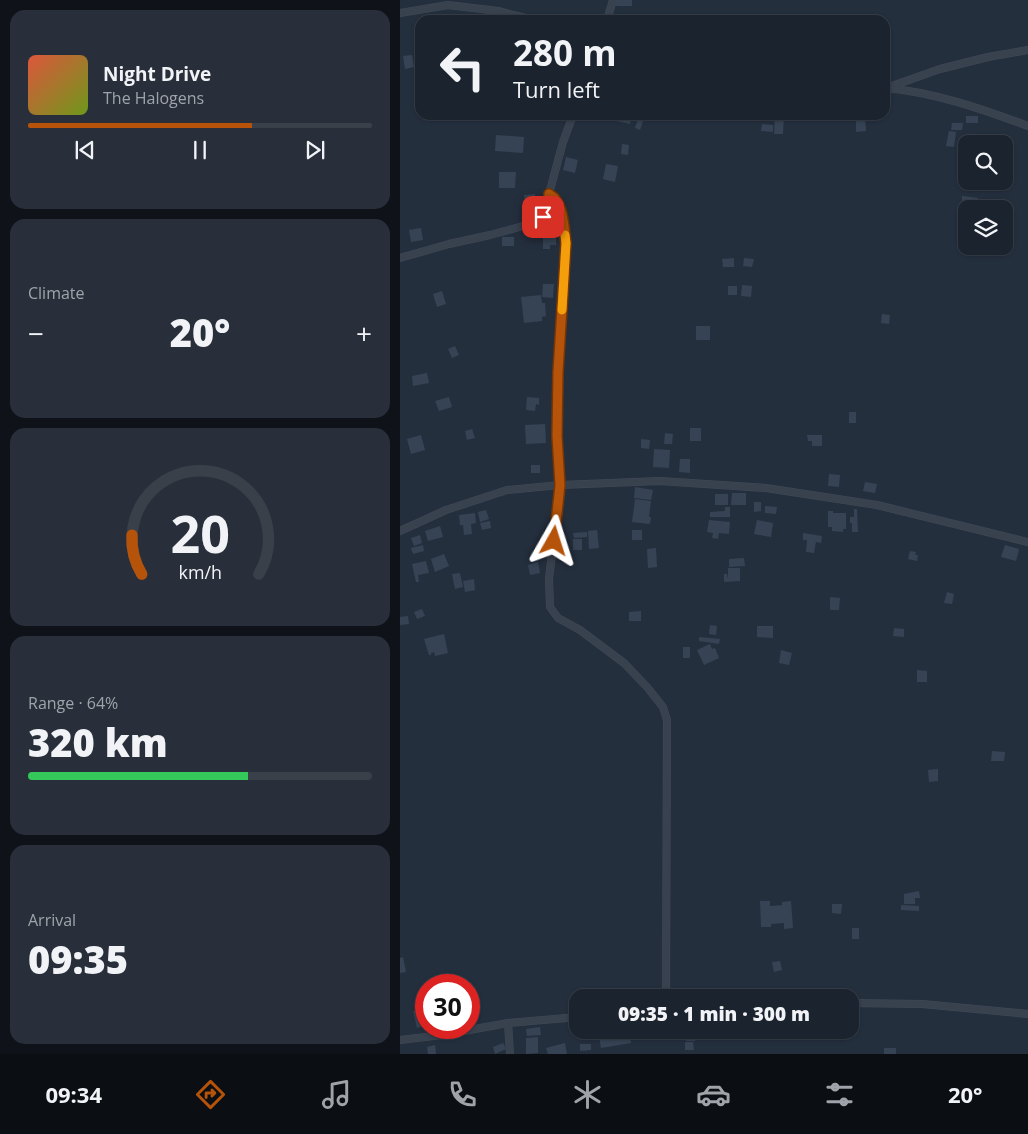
<!DOCTYPE html>
<meta charset="utf-8">
<style>
body{margin:0;font-family:"Open Sans",sans-serif;background:#282f3a;color:#f1f3f6;height:100vh;display:flex;flex-direction:column;font-size:19px;white-space:nowrap}
*{box-sizing:border-box;margin:0}
p{font-size:16px;color:#a0a4aa}
.icon{flex:none;width:28px;height:28px;fill:none;stroke:currentColor;stroke-width:2;stroke-linecap:round;stroke-linejoin:round}
.map{position:relative;flex:1;overflow:hidden}
.side{display:flex;flex-direction:column;gap:10px;padding:10px;background:#0f1319;width:400px}
.side>*{flex:none}
.top-card{position:absolute;left:15px;top:15px;width:475px;height:105px;border-radius:15px;box-shadow:0 1px 4px #0004,0 0 0 1px #39404a;background:#1b232e;color:#f1f3f6;overflow:hidden}
.buttons{position:absolute;left:558px;top:135px;display:grid;gap:10px}
.buttons a{display:grid;place-items:center;width:55px;height:55px;border-radius:10px;background:#1b232e;box-shadow:0 1px 4px #0004,0 0 0 1px #39404a;font-size:25px}
.speed{position:absolute;left:15px;top:974px;display:flex;gap:10px;font-size:25px;font-weight:700;text-align:center}
.speed>*{display:grid;place-content:center;width:65px;height:65px;border-radius:50%;background:#1b232e;box-shadow:0 1px 4px #0004,0 0 0 1px #39404a;line-height:1}
.speed .limit{border:8px solid #d22;background:#fff;color:#111}
.pin{position:absolute;display:grid;place-items:center;width:42px;height:42px;color:#fff;margin:-21px;border-radius:10px;box-shadow:0 2px 8px #0006}
.me{position:absolute;width:55px;margin:-28px;rotate:6deg;stroke-linejoin:round;filter:drop-shadow(0 0 4px #0008)}
.turn{display:flex;align-items:center;gap:18px;height:105px;padding:0 15px;font-size:22px}
.turn .icon{width:65px;height:65px;stroke-width:2.5}
.turn b{display:block;font-size:35px;line-height:42px}
.big{font-size:38px;font-weight:800;line-height:1.1}
.side .tile{flex:1;display:flex;flex-direction:column;justify-content:center;gap:8px;min-width:0;padding:0 18px;border-radius:15px;background:#282f3a}
.side .dial{align-items:center;gap:0}
.dial svg{height:130px;overflow:visible;fill:none;stroke:#39404a;stroke-width:7;stroke-linecap:round;text-anchor:middle}
.dial text{fill:#f1f3f6;stroke:none}
.song{display:flex;align-items:center;gap:15px}
.cover{width:60px;height:60px;border-radius:8px;background:linear-gradient(135deg,hsl(10 70% 55%),hsl(80 70% 35%))}
.played{height:5px;border-radius:2px;background:linear-gradient(90deg,#b45309 65%,#39404a 65%)}
.keys{display:flex;justify-content:space-around;direction:ltr}
.heat{display:flex;justify-content:space-between;align-items:center;font-size:28px;direction:ltr}
.charge{height:8px;border-radius:4px;background:linear-gradient(90deg,#34c759 64%,#39404a 0)}
.trip{position:absolute;left:169px;top:989px;width:290px;height:50px;border-radius:15px;background:#1b232e;box-shadow:0 1px 4px #0004,0 0 0 1px #39404a;font-weight:800;line-height:50px;text-align:center}
.dock{display:flex;height:80px;justify-content:space-around;align-items:center;background:#0b0e12;color:#a0a4aa}
.dock .icon{width:35px;height:35px}
.dock .current{color:#b45309}
.dock b{font-size:22px;color:#f1f3f6}
main{display:flex;flex:1;min-height:0}
.map>svg:first-child{display:block}
</style>
<main>
<section class="side">
<div class="tile">
<div class="song"><i class="cover"></i><div><b>Night Drive</b><p>The Halogens</p></div></div>
<div class="played"></div>
<div class="keys"><svg class="icon" aria-label="previous" viewBox="0 0 24 24"><path d="M18 5L8 12l10 7zM5 5v14"/></svg><svg class="icon" aria-label="pause" viewBox="0 0 24 24"><path d="M8 5v14M16 5v14"/></svg><svg class="icon" aria-label="next" viewBox="0 0 24 24"><path d="M6 5l10 7-10 7zM19 5v14"/></svg></div>
</div>
<div class="tile"><p>Climate</p>
<div class="heat"><a>−</a><b class="big">20°</b><a>+</a></div>
</div>
<div class="tile dial"><svg viewBox="0 0 100 80">
<path d="M14 69A42 42 0 1 1 86 69"/>
<path d="M14 69A42 42 0 0 1 8 45" stroke="#b45309"/>
<text x="50" y="56" font-size="32" font-weight="700">20</text>
<text x="50" y="72" font-size="11">km/h</text>
</svg></div>
<div class="tile"><p>Range · 64%</p><b class="big">320 km</b><div class="charge"></div></div>
<div class="tile"><p>Arrival</p><b class="big">09:35</b></div>
</section>
<div class="map">
<svg width="628" height="1054" viewBox="0 0 628 1054">
<rect width="100%" height="100%" fill="#242f3e"/>
<path fill="#364354" d="M 216,0 L 232,0 L 232,6 L 216,6 Z
M 12,55 L 14,67 L 5,69 L 3,56 Z
M 217,115 L 232,115 L 230,124 L 216,121 Z
M 375,115 L 384,115 L 383,134 L 374,134 Z
M 239,116 L 244,118 L 240,130 L 235,128 Z
M 566,116 L 578,116 L 578,123 L 566,123 Z
M 456,118 L 465,118 L 466,131 L 456,132 Z
M 552,123 L 563,123 L 562,130 L 551,130 Z
M 362,124 L 373,125 L 373,132 L 361,131 Z
M 549,131 L 556,132 L 554,147 L 546,146 Z
M 96,135 L 124,137 L 123,153 L 95,151 Z
M 222,144 L 229,145 L 228,155 L 221,154 Z
M 166,157 L 178,160 L 175,173 L 163,170 Z
M 206,164 L 218,166 L 215,182 L 203,179 Z
M 99,172 L 116,172 L 115,188 L 99,188 Z
M 135,194 L 136,206 L 125,206 L 124,195 Z
M 562,196 L 578,198 L 577,207 L 562,205 Z
M 149,217 L 153,217 L 153,221 L 156,221 L 157,228 L 147,229 L 146,221 L 149,220 Z
M 21,228 L 23,240 L 11,242 L 9,230 Z
M 102,237 L 114,237 L 114,246 L 102,246 Z
M 156,237 L 156,245 L 150,245 L 150,249 L 143,249 L 143,238 Z
M 334,258 L 334,267 L 323,267 L 322,259 Z
M 344,258 L 354,259 L 352,267 L 343,266 Z
M 143,284 L 154,284 L 153,298 L 142,297 Z
M 342,285 L 352,286 L 351,297 L 341,296 Z
M 328,286 L 337,286 L 337,295 L 328,295 Z
M 42,291 L 46,304 L 37,307 L 33,294 Z
M 141,295 L 142,303 L 145,303 L 146,316 L 142,317 L 142,321 L 124,323 L 121,297 Z
M 482,314 L 490,315 L 489,324 L 481,323 Z
M 296,326 L 310,326 L 310,340 L 296,340 Z
M 55,346 L 59,355 L 52,358 L 48,349 Z
M 27,373 L 29,383 L 13,386 L 12,376 Z
M 49,397 L 52,407 L 39,411 L 35,401 Z
M 127,397 L 139,398 L 139,405 L 136,404 L 135,411 L 126,410 Z
M 449,412 L 456,412 L 456,423 L 449,423 Z
M 145,424 L 146,443 L 126,444 L 125,425 Z
M 290,428 L 301,428 L 301,441 L 290,441 Z
M 72,429 L 75,438 L 67,440 L 65,431 Z
M 265,433 L 273,434 L 272,444 L 264,444 Z
M 21,435 L 25,450 L 11,454 L 7,439 Z
M 407,435 L 422,435 L 422,446 L 412,446 L 412,441 L 408,441 Z
M 241,439 L 250,440 L 249,449 L 241,448 Z
M 254,449 L 270,450 L 269,468 L 253,467 Z
M 280,459 L 290,459 L 290,473 L 279,472 Z
M 131,465 L 140,465 L 140,473 L 131,473 Z
M 429,474 L 440,475 L 439,487 L 428,486 Z
M 465,482 L 477,484 L 475,493 L 463,491 Z
M 235,487 L 253,490 L 251,500 L 234,498 Z
M 332,493 L 346,493 L 346,505 L 331,505 Z
M 315,494 L 328,494 L 328,505 L 315,505 Z
M 235,499 L 251,501 L 249,517 L 251,517 L 250,524 L 232,522 Z
M 354,502 L 361,502 L 361,511 L 354,512 Z
M 365,506 L 377,507 L 376,514 L 365,513 Z
M 325,507 L 330,507 L 330,517 L 310,517 L 310,512 L 325,511 Z
M 454,509 L 457,509 L 458,532 L 452,532 L 452,523 L 450,523 L 450,517 L 454,517 Z
M 86,510 L 89,519 L 80,522 L 78,512 Z
M 428,511 L 433,511 L 433,513 L 446,513 L 446,529 L 443,529 L 443,532 L 432,531 L 432,527 L 428,527 Z
M 75,513 L 76,523 L 71,524 L 72,534 L 64,535 L 63,525 L 60,525 L 59,515 Z
M 309,520 L 330,522 L 329,534 L 319,533 L 318,539 L 312,538 L 313,533 L 307,532 Z
M 357,520 L 373,523 L 371,537 L 354,534 Z
M 90,521 L 91,528 L 82,530 L 80,523 Z
M 40,526 L 43,537 L 28,541 L 25,531 Z
M 197,530 L 199,548 L 189,549 L 188,531 Z
M 232,530 L 242,530 L 242,540 L 232,540 Z
M 187,532 L 187,537 L 174,538 L 173,533 Z
M 403,533 L 422,536 L 421,543 L 416,542 L 414,553 L 406,552 L 407,540 L 403,540 Z
M 20,535 L 22,543 L 14,546 L 11,538 Z
M 173,539 L 182,539 L 182,550 L 173,550 Z
M 23,545 L 24,551 L 13,554 L 11,548 Z
M 605,545 L 619,549 L 616,561 L 601,557 Z
M 256,548 L 257,567 L 248,568 L 247,549 Z
M 510,551 L 516,552 L 515,555 L 518,555 L 517,561 L 508,559 Z
M 44,554 L 49,566 L 35,572 L 31,559 Z
M 344,558 L 345,566 L 329,567 L 329,559 Z
M 26,561 L 29,573 L 18,575 L 19,582 L 16,582 L 12,564 Z
M 138,562 L 140,573 L 130,575 L 128,565 Z
M 328,568 L 340,568 L 340,581 L 324,582 L 324,574 L 327,574 L 328,579 Z
M 60,573 L 63,587 L 55,589 L 52,574 Z
M 74,579 L 75,590 L 65,592 L 63,581 Z
M 547,592 L 554,594 L 552,604 L 544,603 Z
M 430,597 L 440,598 L 439,610 L 430,610 Z
M 22,609 L 25,616 L 17,619 L 14,612 Z
M 241,611 L 241,621 L 229,621 L 229,612 Z
M 8,616 L 9,624 L 0,625 L 0,617 Z
M 310,625 L 317,626 L 316,635 L 309,634 Z
M 357,626 L 373,626 L 373,638 L 357,637 Z
M 494,628 L 504,629 L 504,637 L 493,636 Z
M 44,634 L 48,653 L 35,656 L 34,652 L 31,653 L 31,655 L 29,655 L 24,639 Z
M 299,637 L 320,639 L 319,644 L 299,641 Z
M 310,644 L 312,649 L 315,648 L 319,658 L 304,665 L 297,650 Z
M 283,647 L 290,647 L 290,658 L 283,658 Z
M 381,650 L 392,653 L 389,665 L 379,663 Z
M 517,670 L 527,671 L 527,682 L 517,682 Z
M 592,751 L 605,752 L 604,761 L 591,761 Z
M 538,769 L 538,781 L 529,782 L 528,770 Z
M 519,891 L 520,898 L 515,898 L 515,904 L 504,904 L 504,894 Z
M 360,901 L 370,901 L 370,906 L 382,905 L 382,902 L 391,901 L 393,928 L 384,929 L 384,923 L 371,924 L 371,927 L 361,927 Z
M 432,904 L 442,904 L 441,914 L 432,913 Z
M 501,905 L 519,906 L 519,911 L 501,910 Z
M 452,928 L 459,928 L 459,939 L 452,939 Z
M 3,957 L 6,972 L 0,973 L 0,958 Z
M 380,961 L 382,970 L 374,972 L 372,962 Z
M 26,1009 L 26,1025 L 17,1028 L 13,1011 Z
M 140,1027 L 141,1035 L 127,1036 L 126,1029 Z
M 198,1030 L 209,1030 L 210,1034 L 229,1031 L 231,1043 L 201,1048 Z
M 301,1030 L 319,1030 L 319,1040 L 301,1040 Z
M 286,1033 L 295,1033 L 295,1041 L 286,1041 Z
M 138,1037 L 138,1053 L 126,1054 L 126,1038 Z
M 285,1042 L 293,1042 L 294,1050 L 285,1050 Z
M 103,1043 L 106,1049 L 95,1054 L 93,1047 Z
M 165,1043 L 167,1054 L 148,1054 L 146,1048 Z
M 180,1044 L 191,1044 L 191,1050 L 180,1051 Z
M 35,1045 L 36,1054 L 28,1054 L 27,1047 Z
M 484,1048 L 496,1048 L 496,1054 L 484,1054 Z"/>
<g fill="none" stroke-linecap="round" stroke-linejoin="round">
<defs>
<path id="minor" d="M 0,13 L 48,5 L 98,11 L 134,20
M 207,20 L 213,0
M 489,87 L 540,69 L 588,57 L 628,50
M 485,88 C 534,92 582,109 628,126
M 149,194 C 151,196 154,197 155,199 C 163,209 164,231 166,243 L 158,372 L 157,436 L 160,485 L 149,579 L 150,607 L 158,618 L 180,630 L 224,663 L 247,687 L 263,707 L 267,720 L 266,998
M 0,258 L 49,244 L 90,235 L 134,223 L 143,217 L 148,209 L 149,194 L 163,142 L 173,115
M 0,531 L 46,510 L 107,490 L 160,485 L 260,481 L 366,488 L 477,505 L 628,542
M 450,1003 L 522,1004 L 628,1014
M 108,1023 L 110,1054
M 0,1040 L 42,1035 L 108,1023 L 178,1017"/>
</defs>
<use href="#minor" stroke="#414a57" stroke-width="8"/>
<use href="#minor" stroke="#38414e" stroke-width="7"/>
</g>
<g fill="none" stroke-linecap="round" stroke-linejoin="round">
<defs>
<path id="route" d="M 143,217 L 148,209 L 149,194 C 151,196 154,197 155,199 C 164,209 164,231 166,243 L 158,372 L 157,436 L 160,485 L 154,541"/>
</defs>
<use href="#route" stroke="#753606" stroke-width="12"/>
<use href="#route" stroke="#b45309" stroke-width="9"/>
<path stroke="#f59e0b" stroke-width="9" d="M 162,310 L 166,243 L 165,235"/>
</g>
</svg>
<div class="buttons">
<a><svg class="icon" aria-label="search" viewBox="0 0 24 24"><circle cx="10" cy="10" r="6"/><path d="M15 15l6 6"/></svg></a>
<a><svg class="icon" aria-label="layers" viewBox="0 0 24 24"><path d="M12 4l9 5-9 5-9-5zM3 14l9 5 9-5"/></svg></a>
</div>
<div class="speed"><div class="limit">30</div></div>
<div class="pin" style="left:143px;top:217px;background:#d93025"><svg class="icon" aria-label="arrive" viewBox="0 0 24 24"><path d="M6 21V4h12l-3 4 3 4H6"/></svg></div>
<svg class="me" style="left:154px;top:541px" viewBox="-20 -20 40 40"><path d="M0-17L14 15 0 8-14 15z" fill="#b45309" stroke="#fff" stroke-width="4"/></svg>
<div class="trip">09:35 · 1 min · 300 m</div>
<div class="top-card">
<div class="turn"><svg class="icon" aria-label="left" viewBox="0 0 24 24"><path d="M17 20v-9H6M10 6l-5 5 5 5"/></svg><div><b>280 m</b>Turn left</div></div>
</div>
</div>
</main>
<nav class="dock">
<b>09:34</b>
<svg class="icon current" aria-label="directions" viewBox="0 0 24 24"><path d="M12 3l9 9-9 9-9-9zM9 14v-3h6M13 9l2 2-2 2"/></svg>
<svg class="icon" aria-label="music" viewBox="0 0 24 24"><path d="M9 18V5l10-2v13"/><circle cx="6" cy="18" r="3"/><circle cx="16" cy="16" r="3"/></svg>
<svg class="icon" aria-label="phone" viewBox="0 0 24 24"><path d="M5 4h4l2 5-3 2q2 4 5 5l2-3 5 2v4C11 20 4 13 5 4z"/></svg>
<svg class="icon" aria-label="climate" viewBox="0 0 24 24"><path d="M12 3v18M4 7l16 10M4 17L20 7"/></svg>
<svg class="icon" aria-label="car" viewBox="0 0 24 24"><path d="M5 17H2v-5l4-1 3-4h7l3 4 3 1v5h-3M9 17h6M6 11h13"/><circle cx="7" cy="17" r="2"/><circle cx="17" cy="17" r="2"/></svg>
<svg class="icon" aria-label="filters" viewBox="0 0 24 24"><path d="M4 7h16M4 17h16"/><circle cx="9" cy="7" r="2"/><circle cx="15" cy="17" r="2"/></svg>
<b>20°</b>
</nav>
